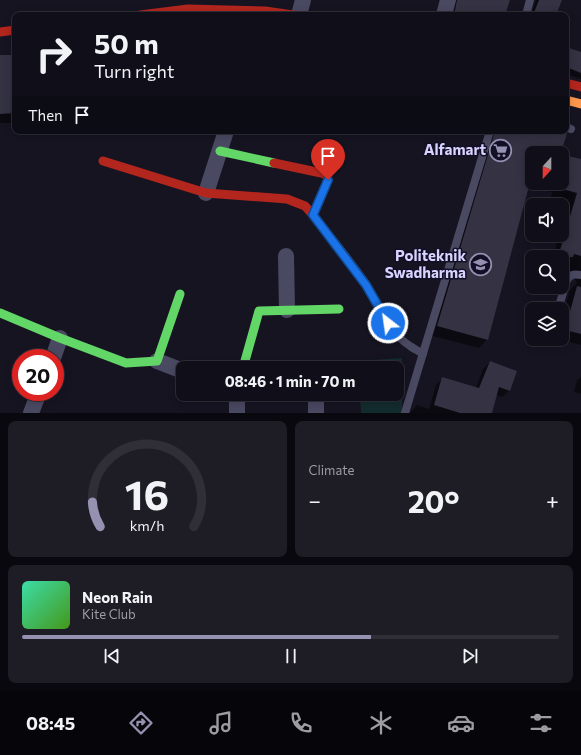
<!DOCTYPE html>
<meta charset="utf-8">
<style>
body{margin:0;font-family:Commissioner,sans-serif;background:#1e1d26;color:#f1f3f6;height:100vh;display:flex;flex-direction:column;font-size:15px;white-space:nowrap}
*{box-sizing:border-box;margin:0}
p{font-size:13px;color:#9c9ca2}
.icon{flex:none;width:22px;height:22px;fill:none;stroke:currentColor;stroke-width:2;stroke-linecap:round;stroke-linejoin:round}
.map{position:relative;height:413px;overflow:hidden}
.sheet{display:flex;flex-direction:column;gap:8px;padding:8px;background:#09080e;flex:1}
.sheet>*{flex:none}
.guide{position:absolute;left:12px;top:12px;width:557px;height:122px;border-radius:8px;box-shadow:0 2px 10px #0003,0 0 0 1px #302f38;background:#100f19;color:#f1f3f6;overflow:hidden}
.needle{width:26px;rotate:201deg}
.tools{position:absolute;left:525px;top:146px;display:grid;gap:8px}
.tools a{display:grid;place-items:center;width:44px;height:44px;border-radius:8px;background:#100f19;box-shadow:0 2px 10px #0003,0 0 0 1px #302f38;font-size:20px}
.speed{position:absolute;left:12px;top:349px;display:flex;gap:8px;font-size:20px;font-weight:700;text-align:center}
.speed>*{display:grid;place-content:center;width:52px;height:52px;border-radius:50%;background:#100f19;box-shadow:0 2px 10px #0003,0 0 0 1px #302f38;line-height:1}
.speed .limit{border:6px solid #d22;background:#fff;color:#111}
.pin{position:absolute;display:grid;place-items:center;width:34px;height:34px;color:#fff;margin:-41px -17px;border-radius:50% 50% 50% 0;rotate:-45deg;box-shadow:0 0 4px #0007}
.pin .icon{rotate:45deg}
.me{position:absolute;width:44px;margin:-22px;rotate:330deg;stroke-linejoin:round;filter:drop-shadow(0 0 3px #0008)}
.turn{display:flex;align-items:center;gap:14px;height:84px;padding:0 16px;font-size:18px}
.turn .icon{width:52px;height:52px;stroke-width:2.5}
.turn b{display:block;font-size:28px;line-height:34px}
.then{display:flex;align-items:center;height:38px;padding:0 16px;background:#0003;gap:8px;font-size:15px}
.big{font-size:30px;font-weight:700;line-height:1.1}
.sheet .tile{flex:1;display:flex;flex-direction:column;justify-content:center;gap:6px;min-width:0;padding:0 14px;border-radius:8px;background:#1e1d26}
.sheet .dial{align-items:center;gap:0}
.dial svg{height:104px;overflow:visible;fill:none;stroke:#302f38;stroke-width:7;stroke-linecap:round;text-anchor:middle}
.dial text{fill:#f1f3f6;stroke:none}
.song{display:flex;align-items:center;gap:12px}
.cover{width:48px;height:48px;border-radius:6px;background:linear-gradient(135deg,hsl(160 70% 55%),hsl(100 70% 35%))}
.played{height:4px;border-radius:2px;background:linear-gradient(90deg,#9591b1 65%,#302f38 65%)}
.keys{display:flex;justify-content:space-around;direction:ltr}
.heat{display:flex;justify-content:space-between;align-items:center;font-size:22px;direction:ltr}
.sheet .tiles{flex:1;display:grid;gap:8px;grid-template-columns:1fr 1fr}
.tile:last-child{grid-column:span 2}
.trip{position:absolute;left:176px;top:361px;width:228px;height:40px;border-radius:8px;background:#100f19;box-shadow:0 2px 10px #0003,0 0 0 1px #302f38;font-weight:700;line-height:40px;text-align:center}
.dock{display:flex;height:64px;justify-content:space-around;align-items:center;background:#06060a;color:#9c9ca2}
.dock .icon{width:28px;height:28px}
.dock .selected{color:#9591b1}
.dock b{font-size:18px;color:#f1f3f6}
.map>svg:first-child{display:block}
</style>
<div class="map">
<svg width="581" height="413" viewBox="0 0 581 413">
<rect width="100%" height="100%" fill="#161421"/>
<path fill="#132c2d" d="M 402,358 L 402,413 L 361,413 L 360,394 L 397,394 L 397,368 L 359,368 L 359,361 Z"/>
<path fill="#0007" d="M 444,0 L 509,0 L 504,15 L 446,15 Z
M 536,0 L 561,0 L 555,15 L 531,15 Z
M 566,48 L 581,53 L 581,79 L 566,74 Z
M 0,56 L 15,56 L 15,123 L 0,123 Z
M 489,131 L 560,131 L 560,153 L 532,153 L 532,183 L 562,183 L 562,155 L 581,160 L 581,345 L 558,339 L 562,339 L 562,319 L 570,290 L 577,283 L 576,280 L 573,278 L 562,278 L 562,257 L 540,257 L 543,254 L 553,256 L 559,235 L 562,235 L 562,225 L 569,202 L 551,197 L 552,192 L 528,186 L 487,339 L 479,348 L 429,335 Z
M 490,362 L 516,372 L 509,391 L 502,397 L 496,395 L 491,413 L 410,413 L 417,405 L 429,409 L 436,385 L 443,378 L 476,388 L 483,369 Z
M 581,377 L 581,394 L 574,392 L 577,380 Z"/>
<path fill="#343243" d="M 457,0 L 510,0 L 505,15 L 454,15 Z
M 539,0 L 562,0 L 556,15 L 533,15 Z
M 566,47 L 581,52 L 581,73 L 566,67 Z
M 0,55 L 15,55 L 15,113 L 0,114 Z
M 495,131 L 562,131 L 567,133 L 561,153 L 532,153 L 532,175 L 488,340 L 437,326 Z
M 568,156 L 581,159 L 581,256 L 574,254 L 573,257 L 558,257 L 577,193 L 559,188 L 560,183 L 562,183 L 562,177 Z
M 577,286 L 581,287 L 581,334 L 565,330 Z
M 490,361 L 517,371 L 510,391 L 499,387 L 492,413 L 460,413 L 434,405 L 442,377 L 479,388 Z"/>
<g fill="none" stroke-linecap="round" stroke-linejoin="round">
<path stroke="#4a4962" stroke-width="8" d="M 526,15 L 530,0
M 566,127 L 571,129
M 314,216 C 331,238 350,260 366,284 C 379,305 388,332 410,346 C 414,349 419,351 423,354
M 558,309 L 567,280 C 571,274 574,274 581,275
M 405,413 L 490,131"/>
<path stroke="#4a4962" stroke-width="16" d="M 299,15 L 303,0
M 444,15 L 448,0
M 206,193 L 226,131
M 286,256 L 287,310
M 53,358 L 60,338
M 157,361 L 183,371
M 237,394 L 237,413
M 316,394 L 316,413
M 31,413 L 39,392"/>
<path stroke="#63d668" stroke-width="9" d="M 220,151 L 274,163
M 0,313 L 60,338 L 126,363 L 157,361 L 180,294
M 243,368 L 259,311 L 339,309"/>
<path stroke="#ff974d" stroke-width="9" d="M 566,100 L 581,104"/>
<path stroke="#b3261e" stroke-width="9" d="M 140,15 L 188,9 L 265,11 L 293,15
M 0,32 L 15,30
M 566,83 L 581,87
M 103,161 L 206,193 L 287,199 L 305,206 L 313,215 L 328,180 L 326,174 L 274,163"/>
</g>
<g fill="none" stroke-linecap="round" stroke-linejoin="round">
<defs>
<path id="route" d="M 328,180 L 313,215 L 366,285 L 388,323"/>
</defs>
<use href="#route" stroke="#114b97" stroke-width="10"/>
<use href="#route" stroke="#1a73e8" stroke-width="7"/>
</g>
<defs>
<symbol id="supermarket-ring" viewBox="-11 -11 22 22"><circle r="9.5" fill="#130f26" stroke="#9591b1" stroke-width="1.5"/><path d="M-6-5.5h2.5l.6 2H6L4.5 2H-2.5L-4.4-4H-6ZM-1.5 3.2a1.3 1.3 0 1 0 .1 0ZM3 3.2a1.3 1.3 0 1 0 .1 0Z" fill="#9591b1"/></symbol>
<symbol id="university-ring" viewBox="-11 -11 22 22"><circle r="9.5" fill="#130f26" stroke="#9591b1" stroke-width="1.5"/><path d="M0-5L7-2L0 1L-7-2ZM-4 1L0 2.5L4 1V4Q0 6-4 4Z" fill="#9591b1"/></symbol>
</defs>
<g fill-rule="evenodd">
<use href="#supermarket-ring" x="488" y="138" width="25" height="25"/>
<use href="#university-ring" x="468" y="252" width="25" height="25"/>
</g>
<g text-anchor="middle" stroke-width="3" stroke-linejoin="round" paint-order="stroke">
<g font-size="15" font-weight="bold" fill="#d9d4ff" stroke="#130f26" text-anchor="end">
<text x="486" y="155">Alfamart</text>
<text x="466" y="261">Politeknik<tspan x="466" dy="17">Swadharma</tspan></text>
</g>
</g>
</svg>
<div class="tools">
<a><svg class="needle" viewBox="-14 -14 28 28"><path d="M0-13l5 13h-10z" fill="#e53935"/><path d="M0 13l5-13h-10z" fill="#9c9ca2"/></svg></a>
<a><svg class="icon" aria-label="sound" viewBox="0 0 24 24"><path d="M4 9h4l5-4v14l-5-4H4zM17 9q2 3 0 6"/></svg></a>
<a><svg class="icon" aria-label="search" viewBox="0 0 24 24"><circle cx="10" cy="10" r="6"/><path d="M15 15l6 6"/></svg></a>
<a><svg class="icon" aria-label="layers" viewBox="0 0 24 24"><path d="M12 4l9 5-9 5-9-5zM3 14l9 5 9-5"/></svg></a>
</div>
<div class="speed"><div class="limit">20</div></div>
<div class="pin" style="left:328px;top:180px;background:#d93025"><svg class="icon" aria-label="arrive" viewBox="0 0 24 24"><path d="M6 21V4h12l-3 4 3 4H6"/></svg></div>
<svg class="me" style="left:388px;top:323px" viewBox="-20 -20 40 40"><circle r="17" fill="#1a73e8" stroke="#fff" stroke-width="3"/><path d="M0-11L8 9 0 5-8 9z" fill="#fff"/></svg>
<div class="trip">08:46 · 1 min · 70 m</div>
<div class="guide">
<div class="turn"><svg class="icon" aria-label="right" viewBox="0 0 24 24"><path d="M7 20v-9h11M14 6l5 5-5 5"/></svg><div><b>50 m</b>Turn right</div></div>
<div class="then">Then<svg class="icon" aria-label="arrive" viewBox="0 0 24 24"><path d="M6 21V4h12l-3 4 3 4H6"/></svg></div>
</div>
</div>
<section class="sheet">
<div class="tiles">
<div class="tile dial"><svg viewBox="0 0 100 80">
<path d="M14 69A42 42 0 1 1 86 69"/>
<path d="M14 69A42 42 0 0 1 8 50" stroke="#9591b1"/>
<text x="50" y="56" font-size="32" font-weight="700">16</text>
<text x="50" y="72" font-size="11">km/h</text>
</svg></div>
<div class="tile"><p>Climate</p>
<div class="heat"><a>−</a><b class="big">20°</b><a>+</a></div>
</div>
<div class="tile">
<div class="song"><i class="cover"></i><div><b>Neon Rain</b><p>Kite Club</p></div></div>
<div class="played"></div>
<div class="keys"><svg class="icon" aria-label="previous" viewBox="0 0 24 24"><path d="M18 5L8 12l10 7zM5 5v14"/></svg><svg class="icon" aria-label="pause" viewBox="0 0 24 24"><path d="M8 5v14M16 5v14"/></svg><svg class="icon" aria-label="next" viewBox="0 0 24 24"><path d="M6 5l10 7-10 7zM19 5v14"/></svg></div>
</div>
</div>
</section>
<nav class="dock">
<b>08:45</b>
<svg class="icon selected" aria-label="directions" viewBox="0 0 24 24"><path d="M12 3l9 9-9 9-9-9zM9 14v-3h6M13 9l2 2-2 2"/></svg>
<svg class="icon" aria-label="music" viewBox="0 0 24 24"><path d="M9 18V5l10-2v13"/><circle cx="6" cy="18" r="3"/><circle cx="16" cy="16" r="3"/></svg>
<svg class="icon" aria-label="phone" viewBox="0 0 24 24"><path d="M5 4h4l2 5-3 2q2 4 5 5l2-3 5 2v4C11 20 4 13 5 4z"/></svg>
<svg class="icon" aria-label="climate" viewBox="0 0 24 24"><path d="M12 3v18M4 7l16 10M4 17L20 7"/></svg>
<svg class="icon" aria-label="car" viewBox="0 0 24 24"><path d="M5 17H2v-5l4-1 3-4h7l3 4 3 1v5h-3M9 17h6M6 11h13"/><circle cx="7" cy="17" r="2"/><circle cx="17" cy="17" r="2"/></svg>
<svg class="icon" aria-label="filters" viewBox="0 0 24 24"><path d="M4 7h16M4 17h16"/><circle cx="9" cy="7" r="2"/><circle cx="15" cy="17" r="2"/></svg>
</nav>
